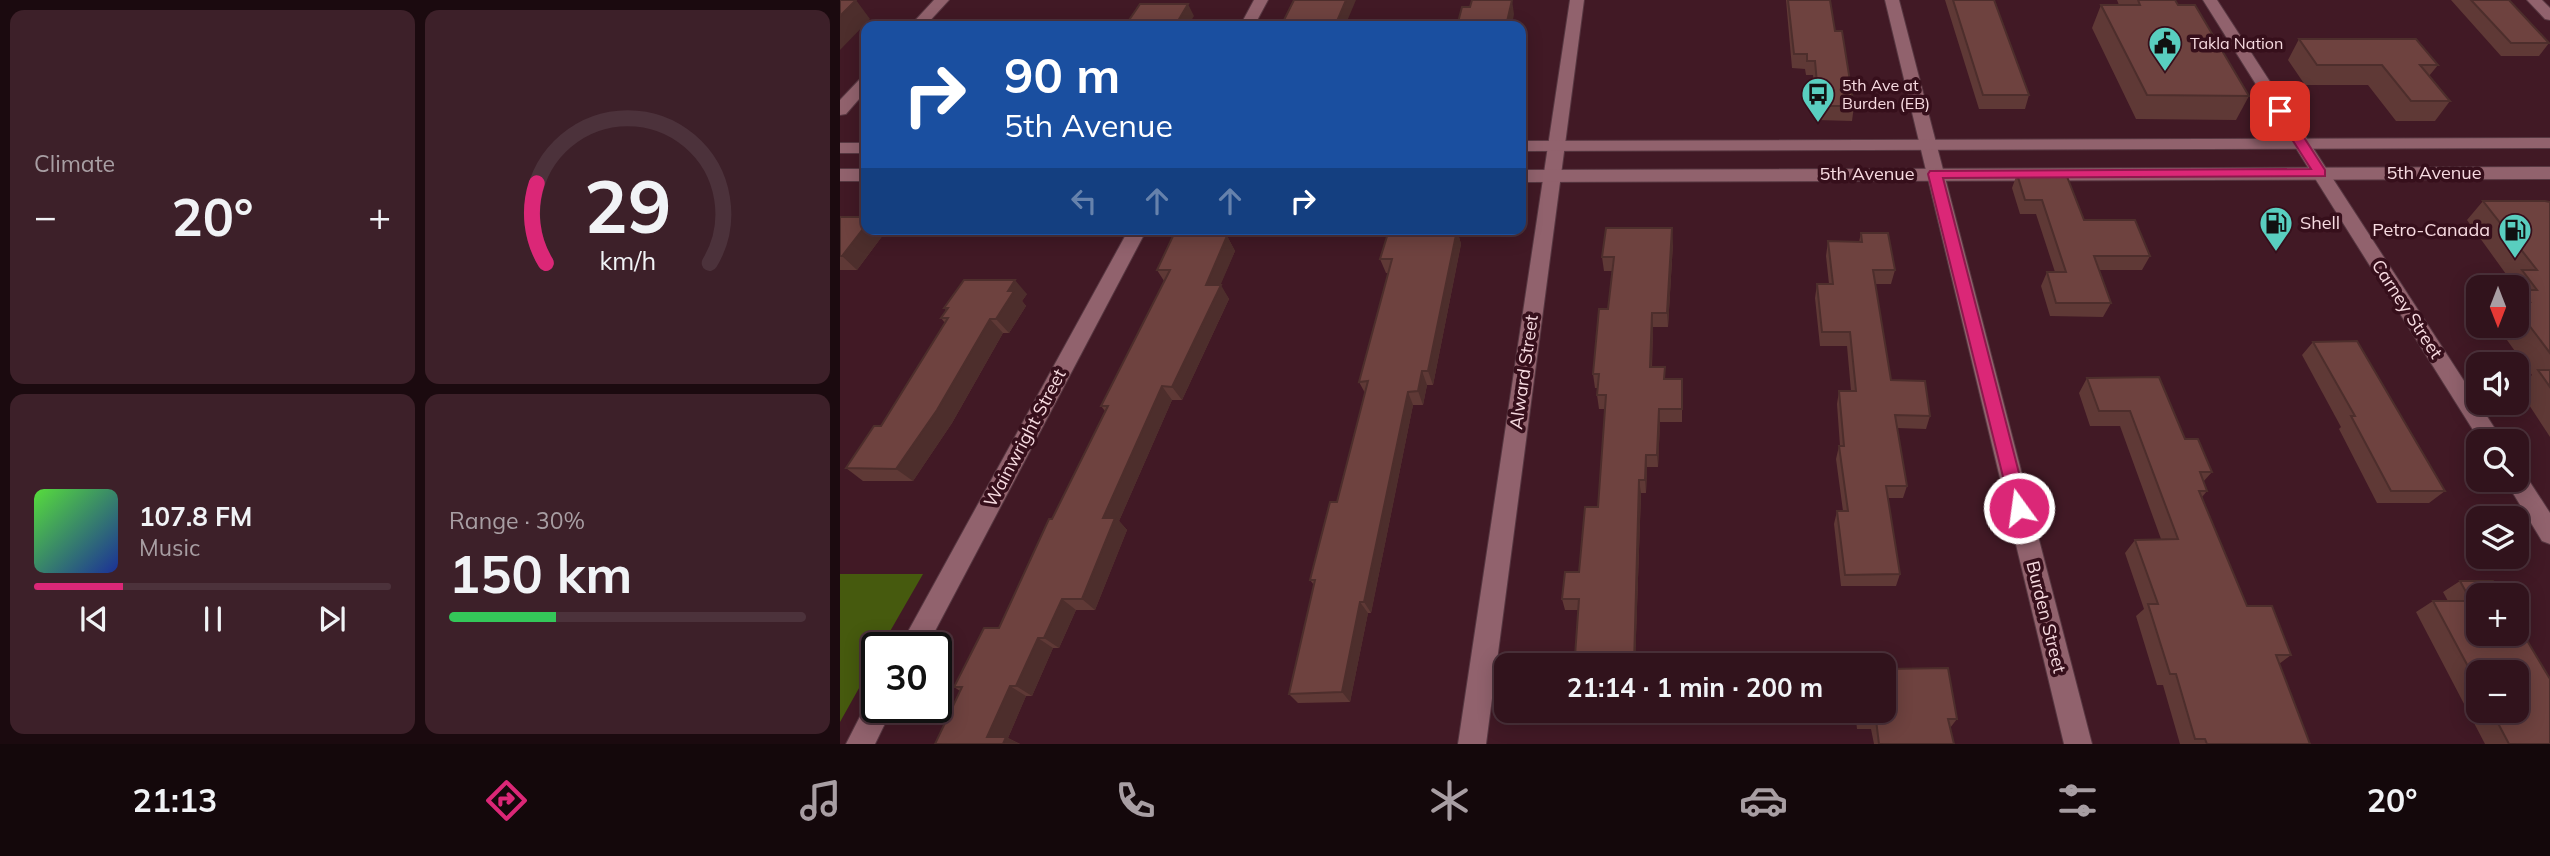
<!DOCTYPE html>
<meta charset="utf-8">
<style>
body{margin:0;font-family:Mulish,sans-serif;background:#3d2029;color:#f1f3f6;height:100vh;display:flex;flex-direction:column;font-size:26px;white-space:nowrap}
*{box-sizing:border-box;margin:0}
p{font-size:23px;color:#a89ea3}
.icon{flex:none;width:38px;height:38px;fill:none;stroke:currentColor;stroke-width:2;stroke-linecap:round;stroke-linejoin:round}
.map{position:relative;flex:1;overflow:hidden}
.sheet{display:flex;flex-direction:column;gap:10px;padding:10px;background:#1b0a0f;width:840px}
.sheet>*{flex:none}
.top-card{position:absolute;left:21px;top:21px;width:665px;height:214px;border-radius:14px;box-shadow:0 4px 18px #0003,0 0 0 2px #4c323b;background:#1a4fa0;color:#fff;overflow:hidden}
.needle{width:46px;rotate:180deg}
.controls{position:absolute;left:1626px;top:275px;display:grid;gap:14px}
.controls a{display:grid;place-items:center;width:63px;height:63px;border-radius:14px;background:#31131c;box-shadow:0 4px 18px #0003,0 0 0 2px #4c323b;font-size:35px}
.speed{position:absolute;left:21px;top:632px;display:flex;gap:14px;font-size:35px;font-weight:700;text-align:center}
.speed>*{display:grid;place-content:center;width:91px;height:91px;border-radius:50%;background:#31131c;box-shadow:0 4px 18px #0003,0 0 0 2px #4c323b;line-height:1}
.speed .limit{border:4px solid #111;border-radius:10px;background:#fff;color:#111}
.pin{position:absolute;display:grid;place-items:center;width:60px;height:60px;color:#fff;margin:-30px;border-radius:14px;box-shadow:0 4px 10px #0006}
.me{position:absolute;width:77px;margin:-38px;rotate:346deg;stroke-linejoin:round;filter:drop-shadow(0 0 5px #0008)}
.turn{display:flex;align-items:center;gap:24px;height:147px;padding:0 28px;font-size:32px}
.turn .icon{width:91px;height:91px;stroke-width:2.5}
.turn b{display:block;font-size:49px;line-height:60px}
.lanes{display:flex;align-items:center;height:66px;padding:0 28px;background:#0003;justify-content:center;gap:35px;direction:ltr}
.lanes .off{opacity:.35}
.big{font-size:52px;font-weight:700;line-height:1.1}
.sheet .card{flex:1;display:flex;flex-direction:column;justify-content:center;gap:10px;min-width:0;padding:0 24px;border-radius:14px;background:#3d2029}
.sheet .dial{align-items:center;gap:0}
.dial svg{height:182px;overflow:visible;fill:none;stroke:#4c323b;stroke-width:7;stroke-linecap:round;text-anchor:middle}
.dial text{fill:#f1f3f6;stroke:none}
.song{display:flex;align-items:center;gap:21px}
.cover{width:84px;height:84px;border-radius:10px;background:linear-gradient(135deg,hsl(110 70% 55%),hsl(230 70% 35%))}
.played{height:7px;border-radius:4px;background:linear-gradient(90deg,#db2777 25%,#4c323b 25%)}
.keys{display:flex;justify-content:space-around;direction:ltr}
.heat{display:flex;justify-content:space-between;align-items:center;font-size:38px;direction:ltr}
.charge{height:10px;border-radius:5px;background:linear-gradient(90deg,#34c759 30%,#4c323b 0)}
.sheet .tiles{flex:1;display:grid;gap:10px;grid-template-columns:repeat(2,1fr)}
.trip{position:absolute;left:654px;top:653px;width:402px;height:70px;border-radius:14px;background:#31131c;box-shadow:0 4px 18px #0003,0 0 0 2px #4c323b;font-weight:700;line-height:70px;text-align:center}
.dock{display:flex;height:112px;justify-content:space-around;align-items:center;background:#14080b;color:#a89ea3}
.dock .icon{width:49px;height:49px}
.dock .active{color:#db2777}
.dock b{font-size:32px;color:#f1f3f6}
main{display:flex;flex:1;min-height:0}
.map>svg:first-child{display:block}
</style>
<main>
<section class="sheet">
<div class="tiles">
<div class="card"><p>Climate</p>
<div class="heat"><a>−</a><b class="big">20°</b><a>+</a></div>
</div>
<div class="card dial"><svg viewBox="0 0 100 80">
<path d="M14 69A42 42 0 1 1 86 69"/>
<path d="M14 69A42 42 0 0 1 10 34" stroke="#db2777"/>
<text x="50" y="56" font-size="32" font-weight="700">29</text>
<text x="50" y="72" font-size="11">km/h</text>
</svg></div>
<div class="card">
<div class="song"><i class="cover"></i><div><b>107.8 FM</b><p>Music</p></div></div>
<div class="played"></div>
<div class="keys"><svg class="icon" aria-label="previous" viewBox="0 0 24 24"><path d="M18 5L8 12l10 7zM5 5v14"/></svg><svg class="icon" aria-label="pause" viewBox="0 0 24 24"><path d="M8 5v14M16 5v14"/></svg><svg class="icon" aria-label="next" viewBox="0 0 24 24"><path d="M6 5l10 7-10 7zM19 5v14"/></svg></div>
</div>
<div class="card"><p>Range · 30%</p><b class="big">150 km</b><div class="charge"></div></div>
</div>
</section>
<div class="map">
<svg width="1710" height="744" viewBox="0 0 1710 744">
<rect width="100%" height="100%" fill="#411925"/>
<path fill="#465a0e" d="M 0,574 L 83,574 L 41,647 L 37,648 L 37,656 L 0,722 Z"/>
<g fill="none" stroke-linecap="round" stroke-linejoin="round">
<defs>
<path id="minor" d="M 94,0 L 109,0 L 85,26 L 70,26 Z
M 414,0 L 428,0 L 414,26 L 400,26 Z
M 730,0 L 744,0 L 646,744 L 618,744 Z
M 1045,0 L 1059,0 L 1252,744 L 1224,744 Z
M 1687,0 L 1702,0 L 1710,8 L 1710,20 L 1705,19 Z
M 26,77 L 26,91 L 6,114 L 0,115 L 0,100 L 20,79 Z
M 289,229 L 307,229 L 86,648 L 59,648 Z
M 37,695 L 37,707 L 53,707 L 35,744 L 6,744 L 30,697 Z"/>
<path id="tertiary" d="M 1363,0 L 1377,0 L 1663,441 L 1640,441 Z
M 1676,470 L 1684,473 L 1710,513 L 1710,544 L 1702,541 L 1665,480 L 1676,480 Z"/>
<path id="secondary" d="M 1710,138 L 1710,148 L 681,151 L 681,141 Z
M 0,143 L 26,143 L 26,153 L 0,153 Z
M 1710,167 L 1710,179 L 681,182 L 681,170 Z
M 0,169 L 26,169 L 26,181 L 0,181 Z"/>
</defs>
<use href="#minor" stroke="#573741" stroke-width="2"/>
<use href="#tertiary" stroke="#573741" stroke-width="2"/>
<use href="#secondary" stroke="#573741" stroke-width="2"/>
<use href="#minor" fill="#91626d" fill-rule="evenodd"/>
<use href="#tertiary" fill="#91626d" fill-rule="evenodd"/>
<use href="#secondary" fill="#91626d" fill-rule="evenodd"/>
</g>
<path fill="#5f3936" fill-rule="evenodd" d="M 946,0 L 990,0 L 995,31 L 1014,106 L 1012,121 L 977,120 L 973,75 L 966,75 L 965,69 L 952,68 Z
M 1105,0 L 1154,0 L 1189,95 L 1185,109 L 1139,109 Z
M 1277,0 L 1335,0 L 1409,96 L 1396,120 L 1296,119 L 1252,28 L 1261,5 L 1279,5 Z
M 1611,0 L 1669,0 L 1709,43 L 1699,56 L 1661,56 Z
M 1459,39 L 1598,65 L 1589,76 L 1610,101 L 1595,121 L 1556,121 L 1528,85 L 1465,85 L 1448,60 Z
M 1177,174 L 1244,220 L 1310,256 L 1302,270 L 1259,270 L 1271,303 L 1263,317 L 1210,316 L 1201,286 L 1207,272 L 1215,272 L 1196,214 L 1180,214 L 1172,188 Z
M 1643,201 L 1710,202 L 1710,437 L 1678,388 L 1692,375 L 1657,326 L 1676,326 L 1676,287 L 1665,287 L 1671,281 L 1627,220 Z
M 0,217 L 26,229 L 45,229 L 46,231 L 17,270 L 0,270 Z
M 617,230 L 621,244 L 593,385 L 587,385 L 583,405 L 573,405 L 531,613 L 528,613 L 510,702 L 458,703 L 449,694 L 474,585 L 470,580 L 497,502 L 525,393 L 519,382 L 548,273 L 546,273 L 540,259 Z
M 1021,233 L 1055,270 L 1051,284 L 1035,284 L 1051,380 L 1090,416 L 1086,429 L 1057,428 L 1067,486 L 1063,498 L 1048,498 L 1060,574 L 1056,586 L 1001,586 L 994,524 L 997,511 L 1003,511 L 996,459 L 999,446 L 1000,446 L 997,404 L 999,391 L 1011,391 L 1007,346 L 980,346 L 975,298 L 977,284 L 989,284 L 986,256 L 988,241 L 1019,242 Z
M 387,236 L 395,251 L 380,285 L 389,299 L 342,400 L 332,400 L 279,521 L 287,530 L 255,610 L 236,610 L 219,648 L 213,648 L 192,696 L 186,696 L 168,738 L 180,744 L 95,744 L 120,691 L 114,687 L 159,628 L 265,411 L 261,406 L 324,281 L 317,270 Z
M 833,243 L 828,327 L 813,327 L 812,367 L 825,367 L 825,379 L 842,379 L 842,422 L 820,422 L 818,467 L 807,467 L 806,493 L 801,493 L 795,665 L 737,665 L 735,656 L 738,610 L 725,610 L 722,599 L 739,572 L 758,507 L 766,409 L 759,409 L 757,395 L 758,388 L 755,388 L 753,374 L 768,309 L 772,271 L 764,271 L 762,257 Z
M 187,294 L 182,301 L 186,306 L 169,333 L 163,333 L 112,423 L 73,481 L 23,481 L 6,468 L 41,426 L 105,323 L 101,318 L 106,310 L 104,308 Z
M 1473,342 L 1605,491 L 1589,503 L 1537,503 L 1499,429 L 1501,427 L 1462,355 Z
M 1247,378 L 1345,439 L 1372,472 L 1363,482 L 1367,491 L 1362,497 L 1407,606 L 1451,655 L 1439,664 L 1470,744 L 1340,744 L 1323,685 L 1317,685 L 1296,616 L 1304,609 L 1285,553 L 1295,540 L 1321,539 L 1280,426 L 1250,426 L 1239,393 Z
M 1620,581 L 1710,744 L 1645,744 L 1576,612 L 1593,601 L 1608,601 L 1603,592 ZM 1638,672 L 1676,710 L 1638,710 Z
M 1015,710 L 1045,710 L 1117,719 L 1110,728 L 1114,744 L 1034,744 L 1031,729 L 1017,729 Z"/>
<path fill="#4d2e2c" d="M 16,0 L 30,19 L 0,50 L 0,16 Z
M 506,0 L 516,0 L 505,26 L 495,26 Z
M 672,0 L 674,14 L 672,26 L 666,26 Z
M 348,4 L 354,16 L 348,26 L 335,26 Z
M 26,225 L 26,229 L 45,229 L 46,231 L 17,270 L 2,256 Z
M 832,228 L 833,243 L 828,327 L 827,313 Z
M 617,230 L 621,244 L 593,385 L 588,371 Z
M 387,236 L 395,251 L 375,298 L 381,285 L 389,299 L 342,400 L 332,387 L 366,285 Z
M 175,280 L 187,294 L 182,301 L 186,306 L 169,333 L 156,319 L 168,291 Z
M 812,313 L 813,327 L 811,380 L 810,367 Z
M 150,319 L 163,333 L 112,423 L 73,481 L 56,469 Z
M 582,371 L 587,385 L 583,405 L 578,391 Z
M 322,386 L 332,400 L 279,521 L 287,530 L 255,610 L 242,599 L 263,518 Z
M 568,392 L 573,405 L 531,613 L 524,602 Z
M 819,409 L 820,422 L 818,467 L 817,455 Z
M 806,455 L 807,467 L 806,493 L 805,480 Z
M 799,480 L 801,493 L 795,665 L 794,665 Z
M 222,599 L 236,610 L 219,648 L 204,638 Z
M 520,602 L 528,613 L 510,702 L 502,692 Z
M 198,638 L 213,648 L 192,696 L 176,686 Z
M 170,686 L 186,696 L 168,738 L 180,744 L 162,744 L 147,737 Z"/>
<path fill="#6e423f" stroke="#4d2e2c" stroke-width="2" d="M 0,0 L 16,0 L 0,16 Z
M 454,0 L 506,0 L 495,26 L 441,26 Z
M 632,0 L 672,0 L 666,26 L 617,26 L 622,7 L 630,7 Z
M 948,0 L 990,0 L 995,31 L 1002,31 L 1014,106 L 979,106 L 975,61 L 967,61 L 967,54 L 954,54 Z
M 1113,0 L 1154,0 L 1189,95 L 1143,95 Z
M 1298,0 L 1335,0 L 1338,5 L 1355,5 L 1409,96 L 1307,95 L 1261,5 L 1300,5 Z
M 1631,0 L 1669,0 L 1709,43 L 1671,43 Z
M 300,4 L 348,4 L 335,26 L 285,26 Z
M 1459,39 L 1576,39 L 1598,65 L 1580,65 L 1610,101 L 1571,101 L 1542,65 L 1477,65 Z
M 1177,174 L 1226,174 L 1244,220 L 1295,220 L 1310,256 L 1254,256 L 1271,303 L 1216,303 L 1207,272 L 1226,272 L 1202,200 L 1185,200 Z
M 1643,201 L 1705,201 L 1710,202 L 1710,353 L 1676,308 L 1676,302 L 1690,302 L 1681,290 L 1697,290 L 1682,270 L 1697,270 Z
M 0,217 L 26,217 L 26,225 L 2,256 L 0,256 Z
M 766,228 L 832,228 L 827,313 L 812,313 L 810,367 L 825,367 L 824,379 L 842,379 L 842,409 L 819,409 L 817,455 L 806,455 L 805,480 L 799,480 L 794,665 L 743,665 L 743,656 L 735,656 L 739,599 L 722,599 L 725,572 L 739,572 L 745,507 L 758,507 L 766,395 L 757,395 L 759,374 L 753,374 L 759,309 L 768,309 L 774,257 L 762,257 Z
M 549,230 L 617,230 L 588,371 L 582,371 L 578,391 L 568,392 L 524,602 L 520,602 L 502,692 L 449,694 L 475,580 L 470,580 L 490,502 L 497,502 L 528,381 L 519,382 L 552,259 L 540,259 Z
M 1021,233 L 1048,233 L 1055,270 L 1033,270 L 1051,380 L 1085,381 L 1090,416 L 1055,415 L 1067,486 L 1046,486 L 1060,574 L 1005,575 L 997,511 L 1008,511 L 999,446 L 1004,446 L 999,391 L 1016,391 L 1010,332 L 982,332 L 977,284 L 993,284 L 988,241 L 1022,242 Z
M 333,236 L 387,236 L 366,285 L 381,285 L 332,387 L 322,386 L 263,518 L 275,518 L 242,599 L 222,599 L 204,638 L 198,638 L 176,686 L 170,686 L 147,737 L 166,737 L 163,744 L 95,744 L 122,687 L 114,687 L 144,628 L 159,628 L 209,519 L 212,519 L 268,406 L 261,406 L 330,270 L 317,270 Z
M 124,280 L 175,280 L 168,291 L 174,291 L 156,319 L 150,319 L 97,410 L 56,469 L 6,468 L 34,426 L 41,426 L 108,318 L 101,318 L 108,308 L 104,308 Z
M 1517,341 L 1605,491 L 1551,491 L 1511,416 L 1515,416 L 1473,342 Z
M 1698,370 L 1710,370 L 1710,387 Z
M 1319,377 L 1345,439 L 1358,439 L 1372,472 L 1360,472 L 1367,491 L 1359,491 L 1407,606 L 1432,606 L 1451,655 L 1436,655 L 1470,744 L 1367,744 L 1365,739 L 1355,739 L 1336,674 L 1330,674 L 1308,604 L 1318,604 L 1295,540 L 1338,539 L 1290,411 L 1259,411 L 1247,378 Z
M 1620,581 L 1653,581 L 1661,595 L 1638,595 L 1638,634 L 1676,634 L 1676,622 L 1710,679 L 1710,744 L 1669,744 L 1651,710 L 1676,710 L 1676,672 L 1638,672 L 1638,685 L 1593,601 L 1631,601 Z
M 1108,668 L 1117,719 L 1108,719 L 1114,744 L 1039,744 L 1036,720 L 1021,720 L 1020,710 L 1045,710 L 1045,669 Z"/>
<path fill="#db2777" stroke="#8e194d" stroke-width="2" d="M 1440,107 L 1445,108 L 1485,170 L 1485,176 L 1103,178 L 1188,508 L 1185,513 L 1179,515 L 1172,513 L 1088,174 L 1090,171 L 1471,169 L 1434,111 Z"/>
<defs>
<symbol id="civic-pin" viewBox="-11 -11 22 30"><path d="M0 17L-7.5 6A9.5 9.5 0 1 1 7.5 6Z" fill="#59cebf" stroke="#360f1b"/><path d="M-.6-6.5H3V-4.5H.6V-3L4-1V1h2V6H-6V1h2V-1L-.6-3ZM-1.2 2.5V6h2.4V2.5Z" fill="#111"/></symbol>
<symbol id="bus-pin" viewBox="-11 -11 22 30"><path d="M0 17L-7.5 6A9.5 9.5 0 1 1 7.5 6Z" fill="#59cebf" stroke="#360f1b"/><path d="M-5-6H5V4H4V6H2V4H-2V6H-4V4H-5ZM-3.5-4V0h7V-4ZM-3.5 1.2v1.5H-2V1.2ZM2 1.2v1.5H3.5V1.2Z" fill="#111"/></symbol>
<symbol id="fuel-pin" viewBox="-11 -11 22 30"><path d="M0 17L-7.5 6A9.5 9.5 0 1 1 7.5 6Z" fill="#59cebf" stroke="#360f1b"/><path d="M-5.5-6h7V0h2V4h1.3V-2.5L3-4.5l.8-.8L6-3V5H2.5V1h-1V6h-7ZM-4.2-4.7v3.2H.2V-4.7Z" fill="#111"/></symbol>
</defs>
<g fill-rule="evenodd">
<use href="#civic-pin" x="1306" y="24" width="38" height="52"/>
<use href="#bus-pin" x="959" y="75" width="38" height="52"/>
<use href="#fuel-pin" x="1417" y="204" width="38" height="52"/>
<use href="#fuel-pin" x="1656" y="211" width="38" height="52"/>
</g>
<g text-anchor="middle" stroke-width="7" stroke-linejoin="round" paint-order="stroke">
<g font-size="16" fill="#f7dbe1" stroke="#360f1b" text-anchor="start">
<text x="1350" y="49">Takla Nation</text>
<text x="1002" y="91">5th Ave at<tspan x="1002" dy="18">Burden (EB)</tspan></text>
</g>
<g font-size="18" fill="#f7dbe1" stroke="#360f1b">
<text x="1594" y="179">5th Avenue</text>
<text x="1027" y="180">5th Avenue</text>
<text transform="translate(1567 309) rotate(57)" y="6">Carney Street</text>
<text transform="translate(684 372) rotate(-82)" y="6">Alward Street</text>
<text transform="translate(185 438) rotate(-62)" y="6">Wainwright Street</text>
<text transform="translate(1206 617) rotate(76)" y="6">Burden Street</text>
</g>
<g font-size="18" fill="#f7dbe1" stroke="#360f1b" text-anchor="start">
<text x="1460" y="229">Shell</text>
<text x="1650" y="236" text-anchor="end">Petro-Canada</text>
</g>
</g>
</svg>
<div class="controls">
<a><svg class="needle" viewBox="-14 -14 28 28"><path d="M0-13l5 13h-10z" fill="#e53935"/><path d="M0 13l5-13h-10z" fill="#a89ea3"/></svg></a>
<a><svg class="icon" aria-label="sound" viewBox="0 0 24 24"><path d="M4 9h4l5-4v14l-5-4H4zM17 9q2 3 0 6"/></svg></a>
<a><svg class="icon" aria-label="search" viewBox="0 0 24 24"><circle cx="10" cy="10" r="6"/><path d="M15 15l6 6"/></svg></a>
<a><svg class="icon" aria-label="layers" viewBox="0 0 24 24"><path d="M12 4l9 5-9 5-9-5zM3 14l9 5 9-5"/></svg></a>
<a>+</a>
<a>−</a>
</div>
<div class="speed"><div class="limit">30</div></div>
<div class="pin" style="left:1440px;top:111px;background:#d93025"><svg class="icon" aria-label="arrive" viewBox="0 0 24 24"><path d="M6 21V4h12l-3 4 3 4H6"/></svg></div>
<svg class="me" style="left:1179px;top:508px" viewBox="-20 -20 40 40"><circle r="17" fill="#db2777" stroke="#fff" stroke-width="3"/><path d="M0-11L8 9 0 5-8 9z" fill="#fff"/></svg>
<div class="trip">21:14 · 1 min · 200 m</div>
<div class="top-card">
<div class="turn"><svg class="icon" aria-label="right" viewBox="0 0 24 24"><path d="M7 20v-9h11M14 6l5 5-5 5"/></svg><div><b>90 m</b>5th Avenue</div></div>
<div class="lanes"><svg class="icon off" aria-label="left" viewBox="0 0 24 24"><path d="M17 20v-9H6M10 6l-5 5 5 5"/></svg><svg class="icon off" aria-label="ahead" viewBox="0 0 24 24"><path d="M12 20V5M6 11l6-6 6 6"/></svg><svg class="icon off" aria-label="ahead" viewBox="0 0 24 24"><path d="M12 20V5M6 11l6-6 6 6"/></svg><svg class="icon" aria-label="right" viewBox="0 0 24 24"><path d="M7 20v-9h11M14 6l5 5-5 5"/></svg></div>
</div>
</div>
</main>
<nav class="dock">
<b>21:13</b>
<svg class="icon active" aria-label="directions" viewBox="0 0 24 24"><path d="M12 3l9 9-9 9-9-9zM9 14v-3h6M13 9l2 2-2 2"/></svg>
<svg class="icon" aria-label="music" viewBox="0 0 24 24"><path d="M9 18V5l10-2v13"/><circle cx="6" cy="18" r="3"/><circle cx="16" cy="16" r="3"/></svg>
<svg class="icon" aria-label="phone" viewBox="0 0 24 24"><path d="M5 4h4l2 5-3 2q2 4 5 5l2-3 5 2v4C11 20 4 13 5 4z"/></svg>
<svg class="icon" aria-label="climate" viewBox="0 0 24 24"><path d="M12 3v18M4 7l16 10M4 17L20 7"/></svg>
<svg class="icon" aria-label="car" viewBox="0 0 24 24"><path d="M5 17H2v-5l4-1 3-4h7l3 4 3 1v5h-3M9 17h6M6 11h13"/><circle cx="7" cy="17" r="2"/><circle cx="17" cy="17" r="2"/></svg>
<svg class="icon" aria-label="filters" viewBox="0 0 24 24"><path d="M4 7h16M4 17h16"/><circle cx="9" cy="7" r="2"/><circle cx="15" cy="17" r="2"/></svg>
<b>20°</b>
</nav>
